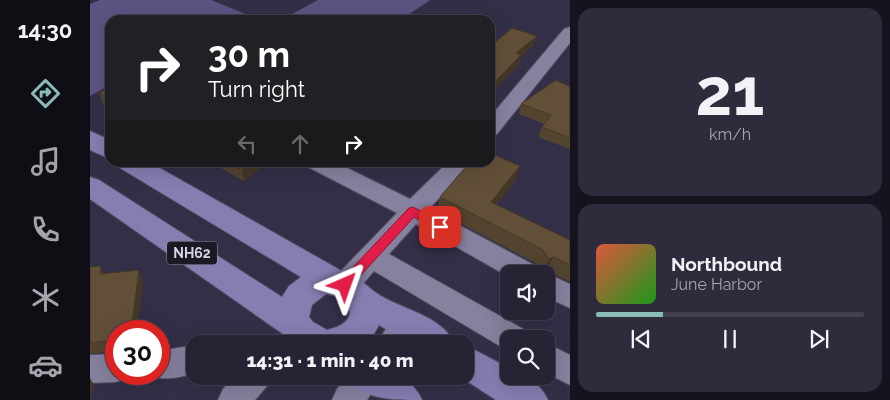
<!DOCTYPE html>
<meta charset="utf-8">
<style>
body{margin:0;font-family:Raleway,sans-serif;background:#2e2b3d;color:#f1f3f6;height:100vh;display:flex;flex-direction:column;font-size:19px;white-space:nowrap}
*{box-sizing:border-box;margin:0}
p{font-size:16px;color:#a4a4ad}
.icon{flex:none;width:28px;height:28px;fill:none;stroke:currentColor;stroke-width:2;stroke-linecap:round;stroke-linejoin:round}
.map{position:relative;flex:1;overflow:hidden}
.sheet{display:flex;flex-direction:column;gap:8px;padding:8px;background:#15131d;width:320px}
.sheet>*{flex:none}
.top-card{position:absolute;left:15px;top:15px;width:390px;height:152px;border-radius:15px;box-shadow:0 5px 20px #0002,0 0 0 1px #424050;background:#202124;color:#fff;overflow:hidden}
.fabs{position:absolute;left:410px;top:265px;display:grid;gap:10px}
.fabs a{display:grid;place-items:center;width:55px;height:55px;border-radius:10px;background:#262335;box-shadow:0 5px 20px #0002,0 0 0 1px #424050;font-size:25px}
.speed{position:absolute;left:15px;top:320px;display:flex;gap:10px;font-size:25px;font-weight:700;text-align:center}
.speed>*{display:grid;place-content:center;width:65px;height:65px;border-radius:50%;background:#262335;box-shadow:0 5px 20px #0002,0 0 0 1px #424050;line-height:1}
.speed .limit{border:8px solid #d22;background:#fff;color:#111}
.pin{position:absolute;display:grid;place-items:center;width:42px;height:42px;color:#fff;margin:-21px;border-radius:10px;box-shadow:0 2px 8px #0006}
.me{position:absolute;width:55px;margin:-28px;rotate:43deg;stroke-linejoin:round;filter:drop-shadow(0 0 4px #0008)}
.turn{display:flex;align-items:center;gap:18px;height:105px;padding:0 20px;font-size:22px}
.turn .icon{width:65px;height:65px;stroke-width:2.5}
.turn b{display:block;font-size:35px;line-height:42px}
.lanes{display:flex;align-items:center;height:48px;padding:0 20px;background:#0003;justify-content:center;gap:25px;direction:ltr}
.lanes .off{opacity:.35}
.sheet .widget{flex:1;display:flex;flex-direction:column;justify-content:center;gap:8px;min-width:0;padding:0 18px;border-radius:15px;background:#2e2b3d}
.sheet .dial{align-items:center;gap:0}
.dial b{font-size:65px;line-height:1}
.song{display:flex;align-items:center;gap:15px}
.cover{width:60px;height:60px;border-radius:8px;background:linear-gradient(135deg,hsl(10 70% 55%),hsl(120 70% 35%))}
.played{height:5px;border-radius:2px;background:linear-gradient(90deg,#8bbbb9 25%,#424050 25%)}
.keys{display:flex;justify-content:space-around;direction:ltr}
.trip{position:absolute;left:96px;top:335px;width:288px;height:50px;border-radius:15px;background:#262335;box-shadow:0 5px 20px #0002,0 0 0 1px #424050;font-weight:800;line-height:50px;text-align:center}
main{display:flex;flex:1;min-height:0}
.dock{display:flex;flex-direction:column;width:90px;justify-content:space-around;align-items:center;background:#0f0e15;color:#a4a4ad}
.dock .icon{width:35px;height:35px}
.dock .current{color:#8bbbb9}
.dock b{font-size:22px;color:#f1f3f6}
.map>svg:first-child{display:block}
</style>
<main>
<nav class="dock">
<b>14:30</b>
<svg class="icon current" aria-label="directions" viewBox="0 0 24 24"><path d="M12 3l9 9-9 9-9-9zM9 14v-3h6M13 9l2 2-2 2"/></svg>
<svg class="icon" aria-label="music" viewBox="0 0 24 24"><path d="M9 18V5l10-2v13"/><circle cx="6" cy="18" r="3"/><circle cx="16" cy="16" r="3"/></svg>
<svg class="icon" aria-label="phone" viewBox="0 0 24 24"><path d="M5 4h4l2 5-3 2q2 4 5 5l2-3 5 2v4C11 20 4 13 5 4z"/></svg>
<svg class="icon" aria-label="climate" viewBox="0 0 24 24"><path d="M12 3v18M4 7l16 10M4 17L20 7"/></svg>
<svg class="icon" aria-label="car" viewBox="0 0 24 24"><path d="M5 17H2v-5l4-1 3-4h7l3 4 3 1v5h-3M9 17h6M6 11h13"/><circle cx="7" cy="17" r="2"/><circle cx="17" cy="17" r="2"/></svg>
</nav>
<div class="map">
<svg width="480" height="400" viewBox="0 0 480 400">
<rect width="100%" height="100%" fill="#332f47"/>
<path fill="#5b5381" d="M 10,0 L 121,0 L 170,20 L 20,20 L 20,85 L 0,96 L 0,4 Z
M 228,0 L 340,0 L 311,20 L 191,20 Z"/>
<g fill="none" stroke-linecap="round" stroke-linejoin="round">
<defs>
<path id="minor" d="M 480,27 L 480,43 L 407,134 L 400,136 L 400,117 L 474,29 Z
M 215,162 L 245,162 L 320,199 L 358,162 L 382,162 L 339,209 L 446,266 L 449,274 L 419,274 L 419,277 L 326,224 L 299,254 L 435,330 L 439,339 L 419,339 L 419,350 L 413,348 L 284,271 C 272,284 265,299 245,293 L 241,285 L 245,277 L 307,213 L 218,167 Z
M 456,273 L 480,284 L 480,308 L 456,297 L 456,274 L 454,274 Z
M 318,312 L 328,315 L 333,324 L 320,344 L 287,344 C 294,330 303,317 318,312 Z
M 456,343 L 480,355 L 480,385 L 456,373 Z
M 105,345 L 105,373 C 89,378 74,381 58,375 L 69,374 L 69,351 Z
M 26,354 L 26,374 L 39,374 L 37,378 L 26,382 L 0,383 L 0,355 Z
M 145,376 L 182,376 L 177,386 L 165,400 L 128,400 L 133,389 Z
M 257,376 L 292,376 L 277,400 L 242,400 L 247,389 Z"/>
<path id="major" d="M 0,131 L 20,140 L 20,159 L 0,150 Z
M 27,162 L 59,162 L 250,270 C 265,274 273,283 285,292 C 310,310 351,314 365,344 L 320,344 L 289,325 L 278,344 L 200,344 L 193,334 L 0,199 L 0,177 L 9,180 L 192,297 L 199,286 L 211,277 L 30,168 ZM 236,294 C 248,295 268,308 256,321 C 250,327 244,328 237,330 L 223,322 L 219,317 L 222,305 Z
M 375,345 L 419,368 L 419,376 C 438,376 450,383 458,400 L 406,400 L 369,376 L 375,376 Z
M 257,376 C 286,376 318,368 332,400 C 302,400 271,400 257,376 Z"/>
</defs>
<use href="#minor" stroke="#504c61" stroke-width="2"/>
<use href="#major" stroke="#504c61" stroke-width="2"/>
<use href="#minor" fill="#85819e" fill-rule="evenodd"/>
<use href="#major" fill="#867db1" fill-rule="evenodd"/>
</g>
<path fill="#534430" d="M 20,87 L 20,107 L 13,104 L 9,93 Z
M 480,87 L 480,149 L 448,137 L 452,127 L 454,124 L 429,114 L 431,104 Z
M 120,162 L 178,162 L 154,181 Z
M 426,180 L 406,205 L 480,240 L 480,282 L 457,271 L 453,273 L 447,264 L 347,211 L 350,197 Z
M 0,267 L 15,274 L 53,281 L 47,331 L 26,331 L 26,351 L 0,354 Z"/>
<path fill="#443727" d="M 447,36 L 444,45 L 431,57 L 429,65 L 400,95 L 400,87 L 426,53 Z
M 162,162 L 178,162 L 154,181 L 152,170 Z
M 430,166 L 426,180 L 397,217 L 401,202 Z
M 463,257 L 457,271 L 453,273 L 459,259 Z
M 11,266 L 16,277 L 10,274 Z
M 49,270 L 53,281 L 47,331 L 41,331 Z
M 0,378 L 4,385 L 1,400 L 0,400 Z"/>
<path fill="#614f38" stroke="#443727" d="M 422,28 L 447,36 L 426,53 L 431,55 L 400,87 L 400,44 L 402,45 Z
M 466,80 L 480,87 L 480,138 L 452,127 L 461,115 L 431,104 Z
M 20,87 L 20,98 L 9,93 Z
M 400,153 L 430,166 L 401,202 L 480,240 L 480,265 L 463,257 L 459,259 L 453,250 L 350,197 L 380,162 L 400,162 Z
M 139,162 L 162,162 L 152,170 Z
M 11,266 L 10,274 L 49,270 L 41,331 L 26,331 L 26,340 L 0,343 L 0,267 Z"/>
<path fill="#e11d48" stroke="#92132f" d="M 323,207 L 355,224 L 355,230 L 346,230 L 324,217 L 259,288 L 250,288 L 248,285 L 250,281 L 319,208 Z"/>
<g text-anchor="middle" stroke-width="5" stroke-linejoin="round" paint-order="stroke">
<rect fill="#1b1924" stroke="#9f9dac" stroke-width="1" x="77" y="241.5" width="50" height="23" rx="4"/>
<g font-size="14" font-weight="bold" fill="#d8d6e6">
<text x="102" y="258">NH62</text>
</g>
</g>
</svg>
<div class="fabs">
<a><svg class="icon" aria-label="sound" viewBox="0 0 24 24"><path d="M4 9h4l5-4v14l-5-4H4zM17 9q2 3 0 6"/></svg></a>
<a><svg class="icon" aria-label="search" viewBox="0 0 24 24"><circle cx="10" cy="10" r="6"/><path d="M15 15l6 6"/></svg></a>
</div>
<div class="speed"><div class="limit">30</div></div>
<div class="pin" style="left:350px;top:227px;background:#d93025"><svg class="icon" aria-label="arrive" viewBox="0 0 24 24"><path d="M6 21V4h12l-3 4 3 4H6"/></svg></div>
<svg class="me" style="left:255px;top:285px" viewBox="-20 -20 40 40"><path d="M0-17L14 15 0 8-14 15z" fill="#e11d48" stroke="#fff" stroke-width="4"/></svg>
<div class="trip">14:31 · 1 min · 40 m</div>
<div class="top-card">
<div class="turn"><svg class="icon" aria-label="right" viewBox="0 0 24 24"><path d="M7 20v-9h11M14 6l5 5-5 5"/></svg><div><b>30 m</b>Turn right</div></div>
<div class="lanes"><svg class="icon off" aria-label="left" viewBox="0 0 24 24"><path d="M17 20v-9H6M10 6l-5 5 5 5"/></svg><svg class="icon off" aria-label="ahead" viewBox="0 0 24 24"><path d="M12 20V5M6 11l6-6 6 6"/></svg><svg class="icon" aria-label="right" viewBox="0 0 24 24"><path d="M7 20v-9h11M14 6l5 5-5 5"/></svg></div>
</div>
</div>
<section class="sheet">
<div class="widget dial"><b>21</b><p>km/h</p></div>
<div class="widget">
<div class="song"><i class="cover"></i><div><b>Northbound</b><p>June Harbor</p></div></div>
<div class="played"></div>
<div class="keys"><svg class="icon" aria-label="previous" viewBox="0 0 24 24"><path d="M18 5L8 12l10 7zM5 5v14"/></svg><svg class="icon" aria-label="pause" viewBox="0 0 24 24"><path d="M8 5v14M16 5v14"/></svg><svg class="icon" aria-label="next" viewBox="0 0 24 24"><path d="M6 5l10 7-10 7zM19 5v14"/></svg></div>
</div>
</section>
</main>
